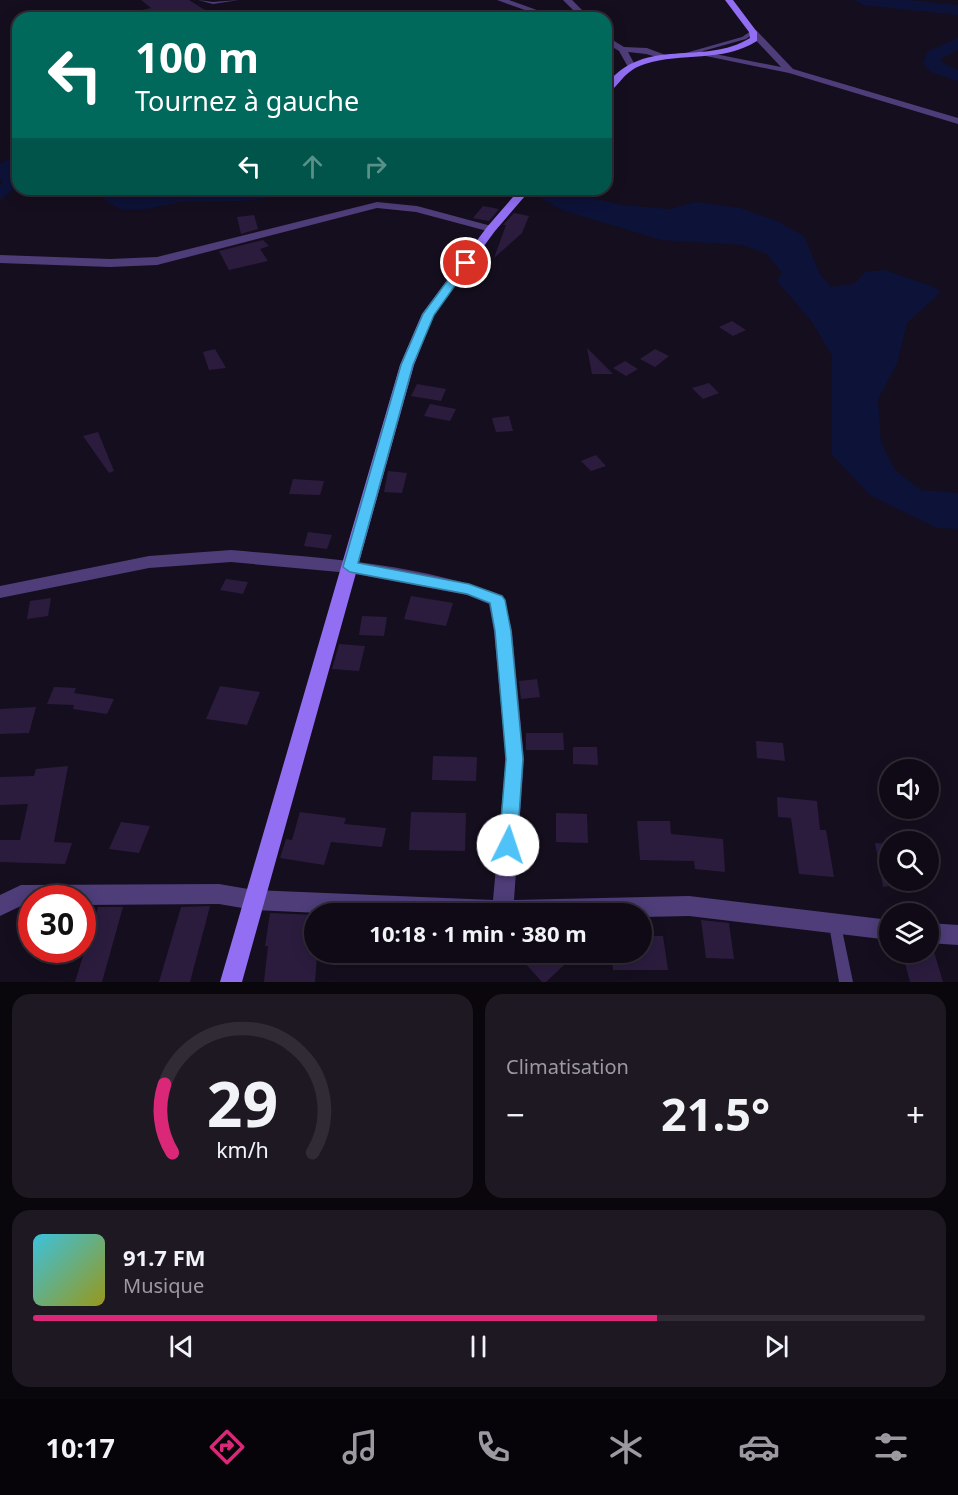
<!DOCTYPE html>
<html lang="fr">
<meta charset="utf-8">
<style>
body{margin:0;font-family:"Noto Sans",sans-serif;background:#1e1823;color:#f1f3f6;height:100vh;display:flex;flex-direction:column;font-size:22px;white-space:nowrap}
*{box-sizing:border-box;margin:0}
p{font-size:20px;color:#9c9aa1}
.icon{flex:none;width:33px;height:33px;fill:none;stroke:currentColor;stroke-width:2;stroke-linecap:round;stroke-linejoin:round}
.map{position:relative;height:982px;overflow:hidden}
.drawer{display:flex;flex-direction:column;gap:12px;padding:12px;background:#09060c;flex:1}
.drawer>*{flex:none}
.top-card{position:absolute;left:12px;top:12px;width:600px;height:183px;border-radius:18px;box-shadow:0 3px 15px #0003,0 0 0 2px #302b35;background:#00695c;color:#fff;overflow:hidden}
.fabs{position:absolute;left:879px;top:759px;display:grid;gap:12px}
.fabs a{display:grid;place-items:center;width:60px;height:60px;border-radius:50%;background:#100a16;box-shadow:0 3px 15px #0003,0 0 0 2px #302b35;font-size:30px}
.speed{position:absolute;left:18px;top:885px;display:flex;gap:12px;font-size:30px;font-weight:700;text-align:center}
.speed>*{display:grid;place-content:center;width:78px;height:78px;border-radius:50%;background:#100a16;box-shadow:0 3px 15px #0003,0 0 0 2px #302b35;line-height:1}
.speed .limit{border:9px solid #d22;background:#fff;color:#111}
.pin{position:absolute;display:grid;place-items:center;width:51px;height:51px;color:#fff;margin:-26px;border:3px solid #fff;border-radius:50%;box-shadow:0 2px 6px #0007}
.me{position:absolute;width:66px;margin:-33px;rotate:4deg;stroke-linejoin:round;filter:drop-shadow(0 0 4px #0008)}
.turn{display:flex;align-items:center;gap:21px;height:126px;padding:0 24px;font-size:27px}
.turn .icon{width:78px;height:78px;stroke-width:2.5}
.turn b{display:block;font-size:42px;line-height:51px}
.lanes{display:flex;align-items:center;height:57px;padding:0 24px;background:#0003;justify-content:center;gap:30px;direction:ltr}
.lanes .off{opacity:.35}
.big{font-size:45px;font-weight:700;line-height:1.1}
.drawer .tile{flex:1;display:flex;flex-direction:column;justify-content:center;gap:9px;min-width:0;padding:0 21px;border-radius:18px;background:#1e1823}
.drawer .dial{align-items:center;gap:0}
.dial svg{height:156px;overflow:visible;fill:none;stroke:#302b35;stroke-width:7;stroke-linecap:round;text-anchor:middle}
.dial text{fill:#f1f3f6;stroke:none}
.song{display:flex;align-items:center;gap:18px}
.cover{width:72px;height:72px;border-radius:9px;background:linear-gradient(135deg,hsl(190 70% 55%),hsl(60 70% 35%))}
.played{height:6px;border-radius:3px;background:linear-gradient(90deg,#db2777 70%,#302b35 70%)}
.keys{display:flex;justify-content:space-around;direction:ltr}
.heat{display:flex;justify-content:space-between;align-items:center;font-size:33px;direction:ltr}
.drawer .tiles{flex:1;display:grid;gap:12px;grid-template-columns:1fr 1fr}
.tile:last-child{grid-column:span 2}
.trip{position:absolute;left:304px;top:903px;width:348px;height:60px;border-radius:30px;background:#100a16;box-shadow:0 3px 15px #0003,0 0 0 2px #302b35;font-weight:700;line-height:60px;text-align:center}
.tab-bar{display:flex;height:96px;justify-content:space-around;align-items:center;background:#060409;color:#9c9aa1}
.tab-bar .icon{width:42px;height:42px}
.tab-bar .current{color:#db2777}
.tab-bar b{font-size:27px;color:#f1f3f6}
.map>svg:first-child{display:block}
</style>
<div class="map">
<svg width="958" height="982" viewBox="0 0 958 982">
<rect width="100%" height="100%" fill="#150e1e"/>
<path fill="#0d1238" d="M 18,154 L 18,164 L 11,171 L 18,173 L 18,186 L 0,200 L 0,185 L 3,182 L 0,179 L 0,164 Z
M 99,189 L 126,189 L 135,196 L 207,189 L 337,189 L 244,201 L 180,202 L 145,209 L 120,209 L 106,201 Z
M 524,189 L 557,189 L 621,205 L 670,209 L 695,202 L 740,208 L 777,221 L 804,236 L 820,274 L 831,287 L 854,284 L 865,272 L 885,270 L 931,286 L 941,292 L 907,323 L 897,364 L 878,399 L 881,442 L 895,470 L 921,490 L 958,493 L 958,529 L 937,528 L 871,496 L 832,455 L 832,356 L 812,322 L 777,281 L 782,273 L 767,254 L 743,245 L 661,240 L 562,210 Z"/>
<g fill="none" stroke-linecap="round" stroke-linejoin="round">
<path fill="#0d1238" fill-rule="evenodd" d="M 855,0 L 909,0 L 958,5 L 958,15 L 863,5 Z
M 958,38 L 958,50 L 942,58 L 941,62 L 958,70 L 958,81 L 931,72 L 923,63 L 928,51 Z"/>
</g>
<path fill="#2b1c3e" d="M 141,0 L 189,0 L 205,10 L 197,12 L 206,18 L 130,18 L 129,13 L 151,8 Z
M 483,206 L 499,209 L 489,221 L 473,218 Z
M 514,213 L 529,216 L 522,233 L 494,258 L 506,225 L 503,225 Z
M 254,215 L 258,229 L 241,234 L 237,217 Z
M 263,240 L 269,246 L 260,249 L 268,261 L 229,270 L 219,251 Z
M 732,321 L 746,330 L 733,336 L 719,327 Z
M 587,348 L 613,374 L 592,374 Z
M 215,349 L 226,368 L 209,370 L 203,352 Z
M 655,349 L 669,356 L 655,367 L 640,359 Z
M 625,361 L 638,369 L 626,376 L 613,368 Z
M 709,383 L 719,393 L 703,399 L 692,388 Z
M 417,384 L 446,389 L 441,401 L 411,396 Z
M 430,404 L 456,409 L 450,421 L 424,416 Z
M 509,416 L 513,431 L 496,432 L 492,418 Z
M 98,432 L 114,471 L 109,473 L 83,436 Z
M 596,455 L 606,466 L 591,471 L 581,461 Z
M 388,471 L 407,473 L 402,493 L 384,492 Z
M 293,479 L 324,481 L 320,495 L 289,494 Z
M 308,532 L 332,535 L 327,549 L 304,546 Z
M 226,579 L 248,582 L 243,594 L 220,590 Z
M 411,596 L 453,603 L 446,626 L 404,619 Z
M 51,598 L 48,616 L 27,619 L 30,601 Z
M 362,616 L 387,617 L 384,636 L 359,635 Z
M 339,644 L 365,646 L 359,671 L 332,669 Z
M 537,679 L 540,697 L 521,699 L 519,681 Z
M 220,686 L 260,692 L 247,725 L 206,719 Z
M 54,687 L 76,688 L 74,693 L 114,699 L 107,714 L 73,709 L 74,705 L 47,704 Z
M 36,707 L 29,733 L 0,734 L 0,709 Z
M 526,733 L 563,733 L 564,750 L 526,750 Z
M 756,741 L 783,743 L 785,761 L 757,758 Z
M 573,747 L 597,747 L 598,765 L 573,764 Z
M 433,756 L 477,757 L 476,781 L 432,780 Z
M 68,766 L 54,842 L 72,843 L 65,864 L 0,862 L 0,840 L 20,840 L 28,804 L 0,805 L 0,777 L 34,776 L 36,769 Z
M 777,797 L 817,801 L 820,830 L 826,830 L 834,877 L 799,874 L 791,818 L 778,817 Z
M 300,812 L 346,818 L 344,824 L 386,828 L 382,847 L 331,842 L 324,865 L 280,858 L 286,839 L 292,840 Z
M 411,812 L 466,813 L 465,851 L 409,850 Z
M 556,813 L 587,814 L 588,843 L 556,842 Z
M 637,821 L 670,821 L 671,834 L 723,839 L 725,872 L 695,869 L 694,861 L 640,860 Z
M 121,822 L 150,826 L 139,853 L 109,849 Z
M 875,843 L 890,844 L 890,886 L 883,887 Z
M 210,906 L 190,982 L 159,982 L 181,907 Z
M 98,907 L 123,907 L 102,982 L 75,982 Z
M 270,913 L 315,915 L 317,956 L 315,982 L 264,982 L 268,946 L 265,946 Z
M 701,920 L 729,923 L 734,959 L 706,958 Z
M 642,936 L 663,936 L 668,970 L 613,970 L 611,952 L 642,952 Z
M 515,952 L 578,952 L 546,982 L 542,982 Z
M 902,952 L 934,952 L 943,982 L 910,982 Z"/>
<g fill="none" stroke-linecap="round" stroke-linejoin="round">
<path fill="#4e3d79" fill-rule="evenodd" d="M 198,0 L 213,2 L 239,0 L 213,4 Z
M 751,31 L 756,32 L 746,39 L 685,56 L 682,54 L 742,37 Z
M 835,919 L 840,921 L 841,925 L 853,982 L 839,982 L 829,925 L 830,921 Z"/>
<path fill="#4e3d79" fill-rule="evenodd" d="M 497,0 L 509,0 L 559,18 L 547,18 Z
M 563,0 L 572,0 L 590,18 L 581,18 Z
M 750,30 L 756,30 L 793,69 L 958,118 L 958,124 L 789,73 L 696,54 L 700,51 L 781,67 L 750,34 Z
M 606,36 L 624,47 L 647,48 L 668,56 L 664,59 L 646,54 L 628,52 L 635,65 L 628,67 L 619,51 L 606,43 Z
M 377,202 L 417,206 L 495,227 L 497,229 L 491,232 L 416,212 L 377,208 L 157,265 L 110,267 L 0,263 L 0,255 L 110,259 L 157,257 Z
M 231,550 C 319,558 420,563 503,596 L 512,631 L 524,759 L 514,900 L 689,896 L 890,920 L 890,940 L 689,916 L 642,917 L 642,914 L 342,914 L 254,910 L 219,904 L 82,905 L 82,898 L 32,898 L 32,905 L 23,905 L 0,916 L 0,895 L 21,885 L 219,884 L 254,890 L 493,900 L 506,759 L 494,631 L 489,604 L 467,595 L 350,573 L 231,562 L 149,568 L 0,598 L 0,586 L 149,556 Z
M 928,923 L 958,925 L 958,945 L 928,943 Z"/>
<path fill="#926ef3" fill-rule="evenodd" d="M 725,0 L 733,0 L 757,32 L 757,41 C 722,63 682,52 645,64 C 622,71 620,87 606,94 L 606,85 C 645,35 703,67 750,38 L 749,32 Z
M 520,189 L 531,189 L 495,231 L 434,314 L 414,365 L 242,982 L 220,982 L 400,365 L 422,314 L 487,227 Z"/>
</g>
<path fill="#4fc3f7" stroke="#337fa1" stroke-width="1.5" d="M 466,260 L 471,263 L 434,315 L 413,365 L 358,563 L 469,584 L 502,596 L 505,600 L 511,631 L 523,759 L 517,845 L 514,851 L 508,853 L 501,851 L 499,845 L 506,759 L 495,631 L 490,603 L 467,594 L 350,572 L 343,567 L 401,365 L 423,314 L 462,261 Z"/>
</svg>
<div class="fabs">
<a><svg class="icon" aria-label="sound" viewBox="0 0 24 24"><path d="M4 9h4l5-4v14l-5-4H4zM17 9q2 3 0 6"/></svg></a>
<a><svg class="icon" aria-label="search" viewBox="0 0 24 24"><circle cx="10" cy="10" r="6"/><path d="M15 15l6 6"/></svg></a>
<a><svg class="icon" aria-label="layers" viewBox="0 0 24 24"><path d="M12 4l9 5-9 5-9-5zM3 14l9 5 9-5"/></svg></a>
</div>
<div class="speed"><div class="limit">30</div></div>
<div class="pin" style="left:466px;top:263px;background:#d93025"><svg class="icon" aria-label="arrive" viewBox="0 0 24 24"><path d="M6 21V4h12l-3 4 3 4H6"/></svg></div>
<svg class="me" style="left:508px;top:845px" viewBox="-20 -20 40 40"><circle r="19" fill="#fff"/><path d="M0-13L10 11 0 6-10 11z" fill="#4fc3f7"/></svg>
<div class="trip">10:18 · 1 min · 380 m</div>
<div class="top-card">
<div class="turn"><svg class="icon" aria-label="left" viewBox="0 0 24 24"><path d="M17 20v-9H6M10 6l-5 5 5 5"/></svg><div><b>100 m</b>Tournez à gauche</div></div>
<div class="lanes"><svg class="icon" aria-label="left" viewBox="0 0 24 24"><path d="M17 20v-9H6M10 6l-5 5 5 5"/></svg><svg class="icon off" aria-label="ahead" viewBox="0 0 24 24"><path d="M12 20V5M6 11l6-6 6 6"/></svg><svg class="icon off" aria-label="right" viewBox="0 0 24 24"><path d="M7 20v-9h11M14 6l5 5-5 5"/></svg></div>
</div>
</div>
<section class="drawer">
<div class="tiles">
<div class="tile dial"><svg viewBox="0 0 100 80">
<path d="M14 69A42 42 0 1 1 86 69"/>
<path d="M14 69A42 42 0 0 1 10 34" stroke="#db2777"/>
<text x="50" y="56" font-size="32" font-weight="700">29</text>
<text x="50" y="72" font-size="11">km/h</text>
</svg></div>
<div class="tile"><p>Climatisation</p>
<div class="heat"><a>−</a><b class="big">21.5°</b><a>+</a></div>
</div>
<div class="tile">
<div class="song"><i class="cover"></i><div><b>91.7 FM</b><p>Musique</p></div></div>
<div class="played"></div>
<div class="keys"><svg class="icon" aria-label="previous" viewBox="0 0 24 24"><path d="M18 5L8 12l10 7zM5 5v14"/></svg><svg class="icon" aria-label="pause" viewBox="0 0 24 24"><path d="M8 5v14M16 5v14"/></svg><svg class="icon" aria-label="next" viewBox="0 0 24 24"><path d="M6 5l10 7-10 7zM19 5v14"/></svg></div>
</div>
</div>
</section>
<nav class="tab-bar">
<b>10:17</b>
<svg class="icon current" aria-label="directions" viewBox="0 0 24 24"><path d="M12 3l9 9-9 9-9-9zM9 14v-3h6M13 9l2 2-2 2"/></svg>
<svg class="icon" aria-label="music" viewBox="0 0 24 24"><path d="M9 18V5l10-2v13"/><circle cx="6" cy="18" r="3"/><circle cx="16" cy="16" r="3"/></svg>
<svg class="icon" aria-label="phone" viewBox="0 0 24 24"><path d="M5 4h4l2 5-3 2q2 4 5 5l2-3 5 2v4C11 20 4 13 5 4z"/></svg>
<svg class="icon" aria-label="climate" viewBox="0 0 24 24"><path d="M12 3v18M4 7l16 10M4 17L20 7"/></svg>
<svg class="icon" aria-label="car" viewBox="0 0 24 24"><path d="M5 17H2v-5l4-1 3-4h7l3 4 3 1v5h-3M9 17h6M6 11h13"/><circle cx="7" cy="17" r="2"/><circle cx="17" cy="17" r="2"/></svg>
<svg class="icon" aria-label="filters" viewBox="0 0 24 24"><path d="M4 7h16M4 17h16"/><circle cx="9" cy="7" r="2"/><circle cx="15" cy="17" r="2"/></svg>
</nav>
